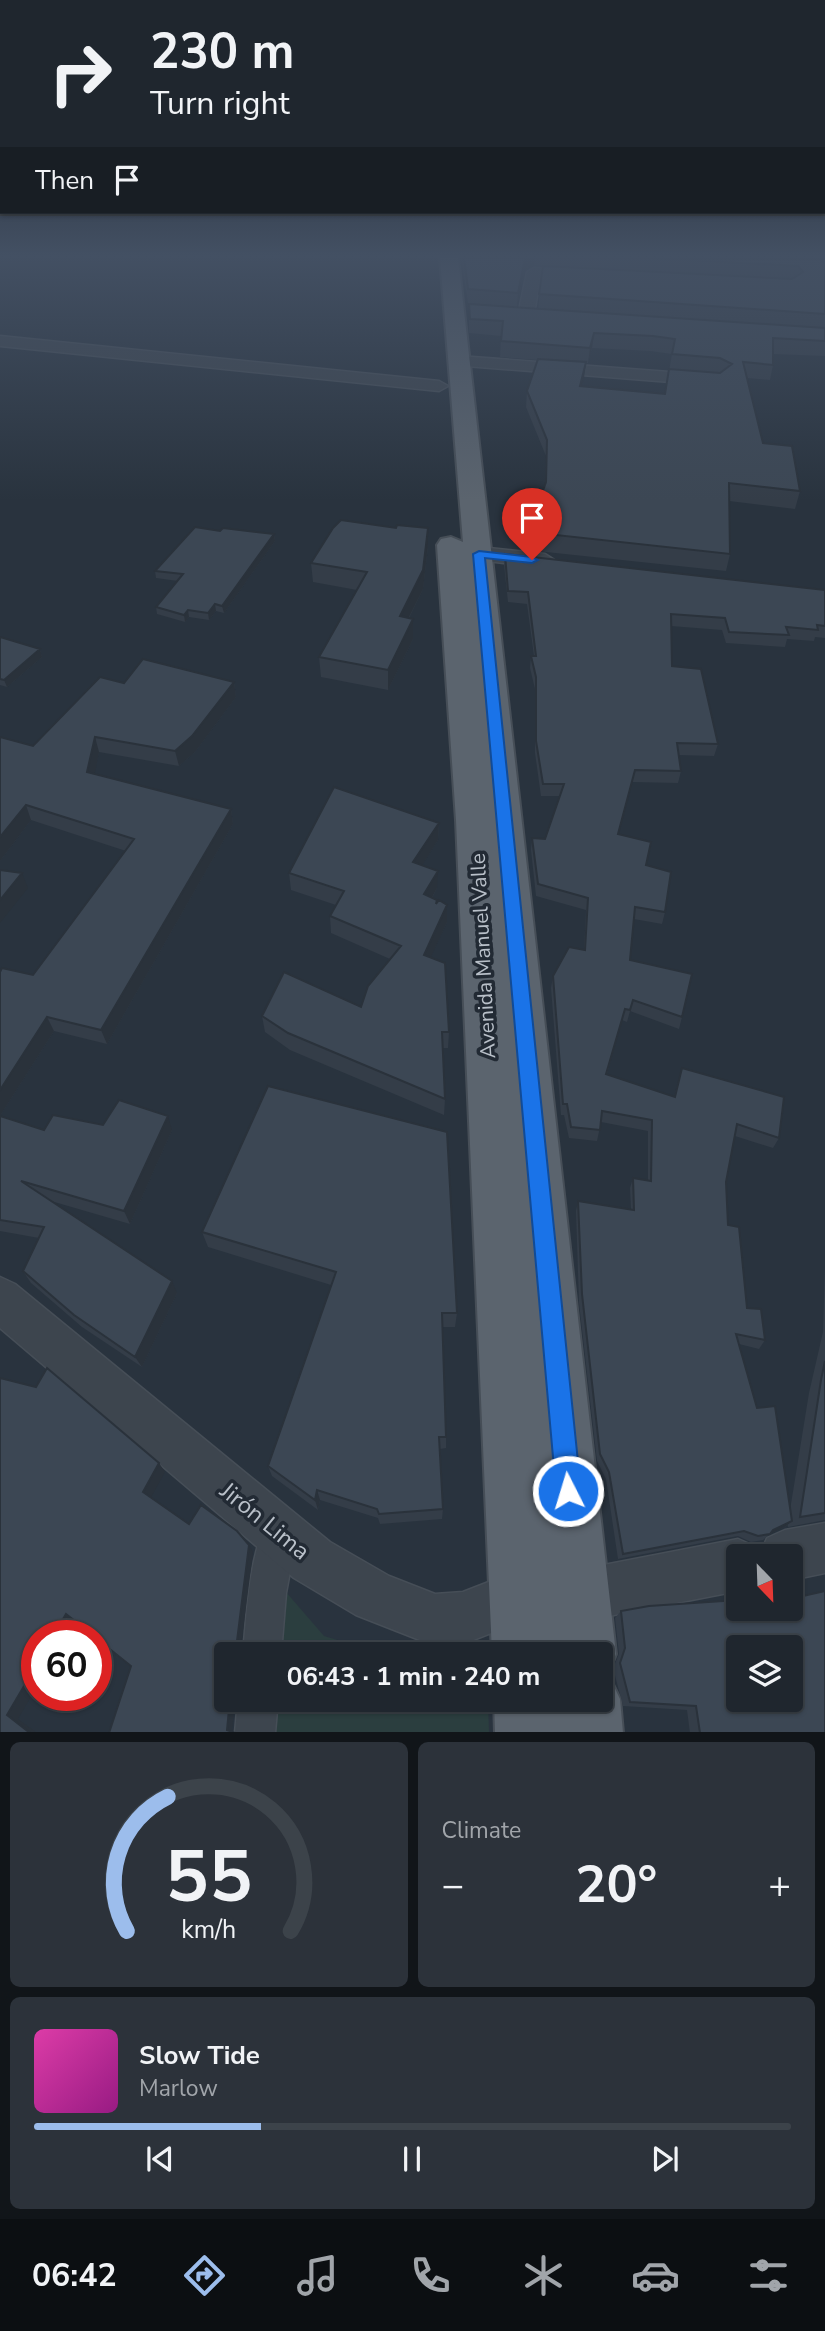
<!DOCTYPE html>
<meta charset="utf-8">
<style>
body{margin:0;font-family:"Nunito Sans",sans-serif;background:#2c323a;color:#f1f3f6;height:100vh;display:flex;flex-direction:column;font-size:26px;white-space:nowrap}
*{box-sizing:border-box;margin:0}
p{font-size:23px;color:#a1a5aa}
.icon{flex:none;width:38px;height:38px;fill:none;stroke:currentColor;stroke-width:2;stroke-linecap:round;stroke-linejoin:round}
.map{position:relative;height:1732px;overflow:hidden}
.details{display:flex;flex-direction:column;gap:10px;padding:10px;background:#111519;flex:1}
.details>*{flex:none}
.banner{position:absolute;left:0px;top:0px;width:826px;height:214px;box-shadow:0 2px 5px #0004,0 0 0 2px #3c434a;background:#1f262e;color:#f1f3f6;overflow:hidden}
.needle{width:46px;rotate:157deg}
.buttons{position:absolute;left:726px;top:1544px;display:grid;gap:14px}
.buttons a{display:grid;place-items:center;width:77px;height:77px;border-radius:7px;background:#1f262e;box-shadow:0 2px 5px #0004,0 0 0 2px #3c434a;font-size:35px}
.speed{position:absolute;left:21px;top:1620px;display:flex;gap:14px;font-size:35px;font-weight:700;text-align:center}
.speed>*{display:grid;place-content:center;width:91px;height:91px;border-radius:50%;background:#1f262e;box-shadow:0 2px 5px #0004,0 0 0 2px #3c434a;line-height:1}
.speed .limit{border:10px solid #d22;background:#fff;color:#111}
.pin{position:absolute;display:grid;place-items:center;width:60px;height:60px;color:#fff;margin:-72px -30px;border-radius:50% 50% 50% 0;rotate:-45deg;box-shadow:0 0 7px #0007}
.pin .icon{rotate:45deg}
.me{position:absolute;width:77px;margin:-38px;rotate:355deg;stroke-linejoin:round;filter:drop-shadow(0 0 5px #0008)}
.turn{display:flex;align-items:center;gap:24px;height:147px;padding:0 35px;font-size:32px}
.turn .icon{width:91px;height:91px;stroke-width:2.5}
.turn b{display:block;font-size:49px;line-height:60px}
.then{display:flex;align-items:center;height:66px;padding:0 35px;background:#0003;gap:14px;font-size:26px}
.big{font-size:52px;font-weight:700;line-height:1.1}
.details .card{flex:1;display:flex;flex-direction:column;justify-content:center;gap:10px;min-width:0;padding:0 24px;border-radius:10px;background:#2c323a}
.details .dial{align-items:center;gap:0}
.dial svg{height:182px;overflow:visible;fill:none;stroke:#3c434a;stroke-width:7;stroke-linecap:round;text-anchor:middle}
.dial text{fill:#f1f3f6;stroke:none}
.song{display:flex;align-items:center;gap:21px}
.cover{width:84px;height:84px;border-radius:10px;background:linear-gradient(135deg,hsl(320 70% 55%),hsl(310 70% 35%))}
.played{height:7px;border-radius:4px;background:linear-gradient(90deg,#9cbdec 30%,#3c434a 30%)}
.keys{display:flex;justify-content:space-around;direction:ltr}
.heat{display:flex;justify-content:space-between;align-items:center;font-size:38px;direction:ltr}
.details .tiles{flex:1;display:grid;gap:10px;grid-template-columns:1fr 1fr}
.card:last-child{grid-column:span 2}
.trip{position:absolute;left:214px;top:1642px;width:399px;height:70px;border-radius:7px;background:#1f262e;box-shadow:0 2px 5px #0004,0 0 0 2px #3c434a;font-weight:700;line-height:70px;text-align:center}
.menu{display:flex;height:112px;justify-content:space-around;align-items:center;background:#0c0f12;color:#a1a5aa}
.menu .icon{width:49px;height:49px}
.menu .on{color:#9cbdec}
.menu b{font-size:32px;color:#f1f3f6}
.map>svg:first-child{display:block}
</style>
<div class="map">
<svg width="825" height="1733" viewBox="0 0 825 1733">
<rect width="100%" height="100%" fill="#29333e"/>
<path fill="#2b3e3f" d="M 279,1584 L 324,1636 L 384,1654 L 273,1654 Z
M 269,1699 L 488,1699 L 489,1732 L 267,1733 Z"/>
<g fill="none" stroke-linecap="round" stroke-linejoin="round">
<defs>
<path id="pedestrian" d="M 279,1516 L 292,1521 L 297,1534 L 286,1593 L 281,1654 L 243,1654 C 247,1610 249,1562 266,1521 Z
M 238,1699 L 278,1699 L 275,1733 L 235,1733 Z"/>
<path id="minor" d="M 534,268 L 585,271 L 592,275 L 585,279 L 540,277 L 534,315 L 526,320 L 518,315 L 527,272 Z
M 0,336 L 439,381 L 448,386 L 439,391 L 0,346 Z
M 459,356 L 709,375 L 718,380 L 709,385 L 453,365 L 450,361 L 453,357 Z
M 452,544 L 545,554 L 556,561 L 545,568 L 444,556 L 441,551 L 444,546 Z
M 0,1277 L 15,1284 L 330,1542 L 389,1576 L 435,1594 L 463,1592 L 522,1569 L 578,1570 L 738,1539 L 756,1547 L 760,1555 L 767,1538 L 785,1530 L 825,1523 L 825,1573 L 791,1580 L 791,1556 L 738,1556 L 738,1591 L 578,1622 L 522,1621 L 463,1644 L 435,1646 L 356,1615 L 294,1578 L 0,1328 Z"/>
<path id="primary" d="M 440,258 L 458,258 L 616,1654 L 608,1674 L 620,1699 L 623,1733 L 495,1733 L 494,1699 L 600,1699 L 600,1654 L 492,1654 L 456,820 L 437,545 L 441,539 L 451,537 L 463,542 Z"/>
</defs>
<use href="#pedestrian" stroke="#464e57" stroke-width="3"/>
<use href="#minor" stroke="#464e57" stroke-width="3"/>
<use href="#primary" stroke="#464e57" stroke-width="4"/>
<use href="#pedestrian" fill="#3d454e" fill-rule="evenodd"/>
<use href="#minor" fill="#3d454e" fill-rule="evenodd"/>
<use href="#primary" fill="#5b646e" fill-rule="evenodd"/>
</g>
<path fill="#343d48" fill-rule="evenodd" d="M 461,258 L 791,258 L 819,259 L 825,263 L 825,356 L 773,354 L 773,365 L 770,380 L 747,378 L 763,443 L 792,446 L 800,491 L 795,509 L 729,501 L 730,554 L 726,571 L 527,550 L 528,532 L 545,485 L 546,456 L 526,407 L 527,391 L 538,360 L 500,357 L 501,336 L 469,333 L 469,304 L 565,311 L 538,309 L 543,266 L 534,265 L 524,271 L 517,307 L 468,303 ZM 592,348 L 650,351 L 672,354 L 665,394 L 582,386 L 586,363 L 588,363 Z
M 220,531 L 274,534 L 275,541 L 224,613 L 216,611 L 209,620 L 189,617 L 185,622 L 157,614 L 156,607 L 178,581 L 156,578 L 155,571 Z
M 428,547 L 423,589 L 409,618 L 413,639 L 388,690 L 321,677 L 319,657 L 357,590 L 313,582 L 311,563 Z
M 505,554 L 825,590 L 825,638 L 815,637 L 814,641 L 787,639 L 785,647 L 726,643 L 722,630 L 671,626 L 672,666 L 718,744 L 714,756 L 678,755 L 681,771 L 678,783 L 632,782 L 618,834 L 646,865 L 665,912 L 662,924 L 634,919 L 630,960 L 682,1017 L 679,1029 L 630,1011 L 627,1022 L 622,1020 L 607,1074 L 674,1097 L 682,1068 L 779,1138 L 773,1148 L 735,1136 L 726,1182 L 728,1225 L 747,1308 L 765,1340 L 759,1349 L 739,1344 L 757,1408 L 790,1510 L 809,1393 L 823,1332 L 825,1266 L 825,1522 L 825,1520 L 788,1527 L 788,1525 L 785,1527 L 771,1533 L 763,1540 L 751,1542 L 738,1536 L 618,1559 L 606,1479 L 597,1461 L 579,1303 L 576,1211 L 578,1201 L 631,1209 L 630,1188 L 633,1178 L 648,1180 L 648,1131 L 601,1122 L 597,1141 L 569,1138 L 564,1115 L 561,1115 L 551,988 L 553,976 L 584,950 L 586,910 L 536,896 L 531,850 L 532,838 L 545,839 L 560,796 L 541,796 L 535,753 L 535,689 L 530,668 L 531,656 L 534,656 L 527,604 L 508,602 L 504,565 Z
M 0,637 L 40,649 L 42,657 L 7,687 L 0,685 Z
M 234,682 L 236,697 L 195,752 L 179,766 L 99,752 L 94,774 L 231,809 L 233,824 L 107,1044 L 54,1031 L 0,1116 L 33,975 L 126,851 L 31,820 L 0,861 L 0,737 L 33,746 L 124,683 Z
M 439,823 L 438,840 L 422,865 L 437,888 L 432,898 L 437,903 L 447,905 L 447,922 L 430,958 L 449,1032 L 448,1048 L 443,1048 L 445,1099 L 444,1115 L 290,1050 L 265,1032 L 262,1016 L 361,1007 L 390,959 L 331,933 L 330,916 L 336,905 L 291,890 L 289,873 Z
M 268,1086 L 457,1313 L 455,1327 L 443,1327 L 446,1437 L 446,1448 L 440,1449 L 443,1509 L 442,1519 L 380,1524 L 378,1518 L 320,1500 L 318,1510 L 272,1476 L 268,1466 L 331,1285 L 208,1247 L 202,1232 Z
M 0,1116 L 44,1130 L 103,1125 L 172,1130 L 130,1224 L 51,1201 L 177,1293 L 142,1367 L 82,1327 L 31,1283 L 23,1271 L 39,1238 L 0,1231 Z
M 803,1596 L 825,1733 L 690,1733 L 687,1710 L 623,1706 L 613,1668 L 619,1654 L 615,1618 L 621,1611 Z"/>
<path fill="#2a323b" d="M 525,258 L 535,258 L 534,265 L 524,271 L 517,307 L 518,293 Z
M 594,333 L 592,348 L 588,363 L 590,348 Z
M 586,362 L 584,378 L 578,402 L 580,386 Z
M 428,528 L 428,547 L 423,589 L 400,635 L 400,616 Z
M 274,534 L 275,541 L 224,613 L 222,606 Z
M 215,604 L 216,611 L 209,620 L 208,613 Z
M 188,610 L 189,617 L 185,622 L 184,615 Z
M 413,619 L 413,639 L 388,690 L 388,670 Z
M 40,649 L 42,657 L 7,687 L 4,680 Z
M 234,682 L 236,697 L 195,752 L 179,766 L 175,751 Z
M 95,737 L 99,752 L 92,788 L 87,772 Z
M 26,805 L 31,820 L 0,861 L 0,837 Z
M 231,809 L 233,824 L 107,1044 L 101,1030 Z
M 439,823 L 438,840 L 413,880 L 413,862 Z
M 438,871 L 437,888 L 424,912 L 424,894 Z
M 22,873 L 28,888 L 0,923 L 0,900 Z
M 447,905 L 447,922 L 424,972 L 424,955 Z
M 47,1017 L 54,1031 L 0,1116 L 0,1090 Z
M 168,1116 L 172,1130 L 130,1224 L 124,1211 Z
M 172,1281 L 177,1293 L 142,1367 L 135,1357 Z
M 159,1463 L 165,1472 L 149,1501 L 143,1492 Z
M 317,1490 L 320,1500 L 318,1510 L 315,1500 Z
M 792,1521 L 785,1527 L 766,1536 L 773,1530 Z
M 249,1545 L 253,1552 L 240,1654 L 236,1649 Z
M 66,1614 L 75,1620 L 65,1636 L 53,1636 Z
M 37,1664 L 37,1686 L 18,1719 L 37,1733 L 30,1733 L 7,1715 Z
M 230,1699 L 235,1699 L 232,1733 L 227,1730 Z"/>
<path fill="#3c4754" stroke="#2a323b" stroke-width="2" fill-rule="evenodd" d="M 464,258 L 525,258 L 518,293 L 468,289 Z
M 651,258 L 819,259 L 825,263 L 825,314 L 539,294 L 543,266 L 792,279 L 803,272 L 798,266 Z
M 469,304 L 825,328 L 825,341 L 773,338 L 773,365 L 743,362 L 763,443 L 792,446 L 800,491 L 729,483 L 730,554 L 528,532 L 546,482 L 547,440 L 527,391 L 538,359 L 586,362 L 580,386 L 665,394 L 669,369 L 720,373 L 732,364 L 720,358 L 672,354 L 675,339 L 653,336 L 594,333 L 590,348 L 501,341 L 503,321 L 470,319 Z
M 341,520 L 396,528 L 397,525 L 428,528 L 423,570 L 400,616 L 413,619 L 388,670 L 319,657 L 367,572 L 311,563 L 333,528 Z
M 195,527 L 220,531 L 223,528 L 274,534 L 222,606 L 215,604 L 208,613 L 188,610 L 184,615 L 156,607 L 183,574 L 155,571 Z
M 505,554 L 825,590 L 825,626 L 817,625 L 818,630 L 786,627 L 789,635 L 729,632 L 725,618 L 671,614 L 672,666 L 701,669 L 718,744 L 677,743 L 681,771 L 635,770 L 618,834 L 651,842 L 646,865 L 671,872 L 665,912 L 635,907 L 630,960 L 692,974 L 682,1017 L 633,1000 L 630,1010 L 625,1009 L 606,1074 L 675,1097 L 682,1068 L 784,1097 L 779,1138 L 737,1124 L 726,1182 L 728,1225 L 739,1227 L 747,1308 L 761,1309 L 765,1340 L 736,1334 L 757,1408 L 775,1406 L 792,1521 L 773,1530 L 770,1534 L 758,1536 L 744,1531 L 623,1554 L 609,1472 L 600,1454 L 582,1294 L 578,1201 L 634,1210 L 633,1178 L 651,1181 L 652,1120 L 602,1111 L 600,1130 L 571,1127 L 567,1104 L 563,1104 L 553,976 L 569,947 L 585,950 L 588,898 L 538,884 L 532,838 L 545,839 L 564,784 L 543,784 L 536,741 L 536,677 L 531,656 L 536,656 L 528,592 L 508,591 Z
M 0,637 L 40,649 L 4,680 L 0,679 Z
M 143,659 L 234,682 L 192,736 L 175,751 L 95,737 L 87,772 L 231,809 L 101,1030 L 47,1017 L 0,1090 L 0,972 L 2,968 L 33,975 L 134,839 L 26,805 L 0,837 L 0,737 L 33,746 L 100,677 L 124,683 Z
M 334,787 L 439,823 L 413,862 L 438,871 L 424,894 L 437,900 L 436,904 L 439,900 L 447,905 L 424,955 L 445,963 L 449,1032 L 442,1032 L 445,1099 L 288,1033 L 262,1016 L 284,972 L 361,1007 L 368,986 L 401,946 L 330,916 L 344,891 L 289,873 Z
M 0,870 L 22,873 L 0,900 Z
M 268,1086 L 447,1132 L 457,1313 L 442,1313 L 446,1437 L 439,1437 L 443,1509 L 379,1514 L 377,1509 L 317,1490 L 315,1500 L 268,1466 L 336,1272 L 202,1232 Z
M 119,1100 L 168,1116 L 124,1211 L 21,1181 L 172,1281 L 135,1357 L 74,1315 L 23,1271 L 44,1227 L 0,1220 L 0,1116 L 44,1130 L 53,1115 L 103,1125 Z
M 825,1361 L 825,1513 L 800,1517 L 821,1380 Z
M 47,1368 L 159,1463 L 143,1492 L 189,1524 L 201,1505 L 237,1531 L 249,1545 L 236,1649 L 246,1652 L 246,1654 L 226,1654 L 226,1699 L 230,1699 L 227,1730 L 235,1733 L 109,1733 L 131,1666 L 96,1638 L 96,1636 L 94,1636 L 66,1614 L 53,1636 L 37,1636 L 37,1664 L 7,1715 L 30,1733 L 0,1733 L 0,1378 L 36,1387 Z
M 825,1591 L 825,1733 L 700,1733 L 696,1706 L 630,1702 L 620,1663 L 625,1648 L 621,1611 L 649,1606 L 738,1600 L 738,1608 L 791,1608 L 791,1597 L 803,1596 ZM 738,1647 L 791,1647 L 791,1699 L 738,1699 Z"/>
<linearGradient id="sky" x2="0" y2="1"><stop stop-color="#171c22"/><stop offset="0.51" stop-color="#435063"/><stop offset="1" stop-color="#435063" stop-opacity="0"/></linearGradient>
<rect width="825" height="501" fill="url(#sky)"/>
<path fill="#1a73e8" stroke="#114b97" stroke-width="2" d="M 479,551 L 532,557 L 538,560 L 532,563 L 485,558 L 581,1491 L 577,1500 L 568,1504 L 559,1500 L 556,1491 L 473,554 Z"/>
<g text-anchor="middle" stroke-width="7" stroke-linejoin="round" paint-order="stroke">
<g font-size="21" fill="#b9c0c9" stroke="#222a34">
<text transform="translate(483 956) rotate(-93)" y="7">Avenida Manuel Valle</text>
</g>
<g font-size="24" fill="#b9c0c9" stroke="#222a34">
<text transform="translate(265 1521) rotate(39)" y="8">Jirón Lima</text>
</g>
</g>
</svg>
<div class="buttons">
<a><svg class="needle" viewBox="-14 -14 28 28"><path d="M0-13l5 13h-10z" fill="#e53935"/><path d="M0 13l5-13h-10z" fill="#a1a5aa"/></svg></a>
<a><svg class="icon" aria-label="layers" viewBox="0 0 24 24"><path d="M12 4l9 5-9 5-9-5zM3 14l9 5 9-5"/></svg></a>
</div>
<div class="speed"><div class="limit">60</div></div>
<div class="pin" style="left:532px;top:560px;background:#d93025"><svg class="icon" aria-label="arrive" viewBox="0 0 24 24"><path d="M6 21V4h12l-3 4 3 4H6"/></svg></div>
<svg class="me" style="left:568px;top:1491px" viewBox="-20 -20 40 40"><circle r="17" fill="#1a73e8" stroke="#fff" stroke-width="3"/><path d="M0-11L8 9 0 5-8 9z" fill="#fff"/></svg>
<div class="trip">06:43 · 1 min · 240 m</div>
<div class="banner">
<div class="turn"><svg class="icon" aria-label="right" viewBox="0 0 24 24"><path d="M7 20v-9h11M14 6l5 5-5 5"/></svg><div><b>230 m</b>Turn right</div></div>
<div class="then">Then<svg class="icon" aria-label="arrive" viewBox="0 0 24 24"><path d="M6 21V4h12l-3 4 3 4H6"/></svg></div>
</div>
</div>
<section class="details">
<div class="tiles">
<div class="card dial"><svg viewBox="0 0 100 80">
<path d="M14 69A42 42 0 1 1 86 69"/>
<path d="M14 69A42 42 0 0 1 32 10" stroke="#9cbdec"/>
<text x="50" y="56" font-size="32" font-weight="700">55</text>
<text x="50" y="72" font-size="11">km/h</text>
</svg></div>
<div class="card"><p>Climate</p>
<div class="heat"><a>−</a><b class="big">20°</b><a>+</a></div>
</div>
<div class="card">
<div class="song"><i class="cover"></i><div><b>Slow Tide</b><p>Marlow</p></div></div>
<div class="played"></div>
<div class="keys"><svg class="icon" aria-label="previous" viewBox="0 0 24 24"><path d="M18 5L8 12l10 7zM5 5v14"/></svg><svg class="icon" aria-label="pause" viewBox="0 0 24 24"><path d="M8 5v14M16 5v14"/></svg><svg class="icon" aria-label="next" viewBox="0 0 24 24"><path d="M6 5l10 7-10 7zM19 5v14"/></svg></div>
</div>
</div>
</section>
<nav class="menu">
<b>06:42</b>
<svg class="icon on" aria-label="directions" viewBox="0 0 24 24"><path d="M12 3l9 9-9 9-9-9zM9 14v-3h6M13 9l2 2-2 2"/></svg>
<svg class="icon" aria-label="music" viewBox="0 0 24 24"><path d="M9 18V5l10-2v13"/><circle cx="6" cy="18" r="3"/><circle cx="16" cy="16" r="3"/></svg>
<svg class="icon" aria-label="phone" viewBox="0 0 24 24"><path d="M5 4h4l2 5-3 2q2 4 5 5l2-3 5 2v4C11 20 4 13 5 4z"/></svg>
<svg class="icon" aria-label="climate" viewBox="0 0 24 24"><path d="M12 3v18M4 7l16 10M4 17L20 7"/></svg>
<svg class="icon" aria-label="car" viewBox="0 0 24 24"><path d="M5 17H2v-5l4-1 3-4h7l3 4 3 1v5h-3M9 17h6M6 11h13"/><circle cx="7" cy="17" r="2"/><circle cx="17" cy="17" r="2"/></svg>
<svg class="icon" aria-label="filters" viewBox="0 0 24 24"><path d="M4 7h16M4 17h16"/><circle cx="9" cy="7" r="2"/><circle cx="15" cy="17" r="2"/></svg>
</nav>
